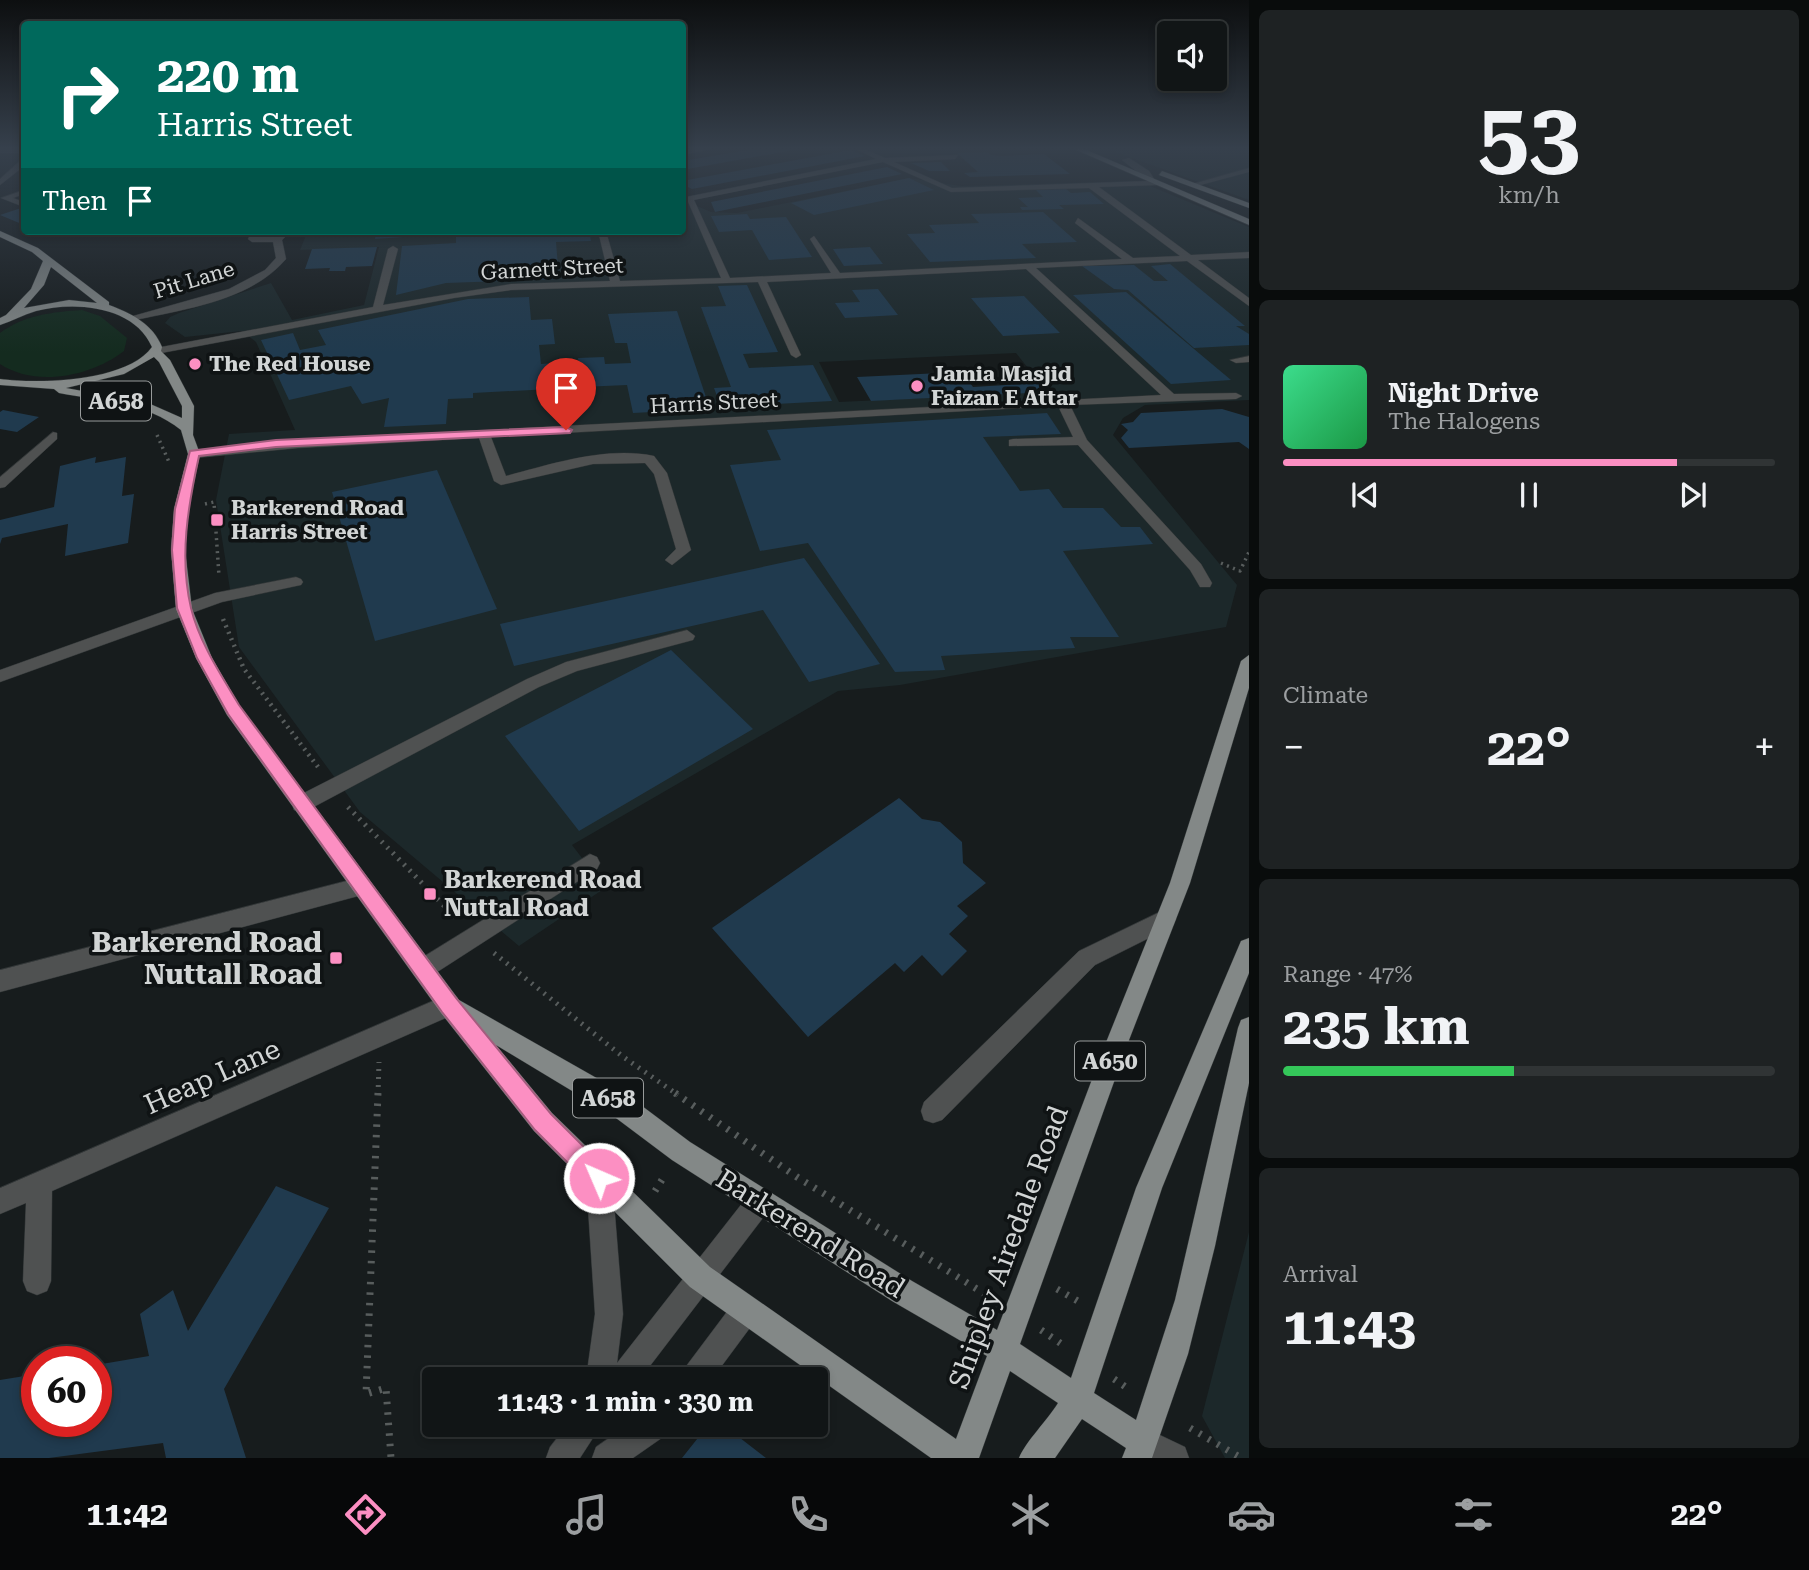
<!DOCTYPE html>
<meta charset="utf-8">
<style>
body{margin:0;font-family:"Roboto Serif",serif;background:#1e2223;color:#f1f3f6;height:100vh;display:flex;flex-direction:column;font-size:26px;white-space:nowrap}
*{box-sizing:border-box;margin:0}
p{font-size:23px;color:#9c9fa1}
.icon{flex:none;width:38px;height:38px;fill:none;stroke:currentColor;stroke-width:2;stroke-linecap:round;stroke-linejoin:round}
.map{position:relative;flex:1;overflow:hidden}
.details{display:flex;flex-direction:column;gap:10px;padding:10px;background:#090c0c;width:560px}
.details>*{flex:none}
.guide{position:absolute;left:21px;top:21px;width:665px;height:214px;border-radius:7px;box-shadow:0 4px 10px #0003,0 0 0 2px #303435;background:#00695c;color:#fff;overflow:hidden}
.fabs{position:absolute;left:1157px;top:21px;display:grid;gap:14px}
.fabs a{display:grid;place-items:center;width:70px;height:70px;border-radius:7px;background:#111516;box-shadow:0 4px 10px #0003,0 0 0 2px #303435;font-size:35px}
.speed{position:absolute;left:21px;top:1346px;display:flex;gap:14px;font-size:35px;font-weight:700;text-align:center}
.speed>*{display:grid;place-content:center;width:91px;height:91px;border-radius:50%;background:#111516;box-shadow:0 4px 10px #0003,0 0 0 2px #303435;line-height:1}
.speed .limit{border:10px solid #d22;background:#fff;color:#111}
.pin{position:absolute;display:grid;place-items:center;width:60px;height:60px;color:#fff;margin:-72px -30px;border-radius:50% 50% 50% 0;rotate:-45deg;box-shadow:0 0 7px #0007}
.pin .icon{rotate:45deg}
.me{position:absolute;width:77px;margin:-38px;rotate:315deg;stroke-linejoin:round;filter:drop-shadow(0 0 5px #0008)}
.turn{display:flex;align-items:center;gap:24px;height:147px;padding:0 21px;font-size:32px}
.turn .icon{width:91px;height:91px;stroke-width:2.5}
.turn b{display:block;font-size:49px;line-height:60px}
.then{display:flex;align-items:center;height:66px;padding:0 21px;background:#0003;gap:14px;font-size:26px}
.big{font-size:52px;font-weight:700;line-height:1.1}
.details .widget{flex:1;display:flex;flex-direction:column;justify-content:center;gap:10px;min-width:0;padding:0 24px;border-radius:10px;background:#1e2223}
.details .dial{align-items:center;gap:0}
.dial b{font-size:91px;line-height:1}
.song{display:flex;align-items:center;gap:21px}
.cover{width:84px;height:84px;border-radius:10px;background:linear-gradient(135deg,hsl(150 70% 55%),hsl(140 70% 35%))}
.played{height:7px;border-radius:4px;background:linear-gradient(90deg,#fc8fc2 80%,#303435 80%)}
.keys{display:flex;justify-content:space-around;direction:ltr}
.heat{display:flex;justify-content:space-between;align-items:center;font-size:38px;direction:ltr}
.charge{height:10px;border-radius:5px;background:linear-gradient(90deg,#34c759 47%,#303435 0)}
.trip{position:absolute;left:422px;top:1367px;width:406px;height:70px;border-radius:7px;background:#111516;box-shadow:0 4px 10px #0003,0 0 0 2px #303435;font-weight:700;line-height:70px;text-align:center}
.menu{display:flex;height:112px;justify-content:space-around;align-items:center;background:#070809;color:#9c9fa1}
.menu .icon{width:49px;height:49px}
.menu .on{color:#fc8fc2}
.menu b{font-size:32px;color:#f1f3f6}
main{display:flex;flex:1;min-height:0}
.map>svg:first-child{display:block}
</style>
<main>
<div class="map">
<svg width="1249" height="1458" viewBox="0 0 1249 1458">
<rect width="100%" height="100%" fill="#171c1d"/>
<path fill="#1c282a" fill-rule="evenodd" d="M 1107,149 L 1249,149 L 1249,200 Z
M 909,178 L 961,186 L 1138,181 L 1249,227 L 1249,400 L 1145,405 L 1123,418 L 1113,435 L 1237,585 L 1226,627 L 900,685 L 838,691 L 572,845 L 605,888 L 519,946 L 360,812 L 239,647 L 216,500 L 229,434 L 295,430 L 256,342 L 242,331 L 185,337 L 165,323 L 170,317 L 179,313 L 271,283 L 292,320 L 364,305 L 379,247 L 300,250 L 307,233 L 299,231 L 682,231 L 683,200 L 711,212 L 737,213 ZM 1016,353 L 1047,392 L 839,402 L 819,362 Z
M 1249,1232 L 1249,1458 L 1225,1458 L 1202,1416 Z"/>
<path fill="#142b1f" d="M 82,310 L 100,316 L 127,338 L 124,351 C 92,376 36,388 0,364 L 0,333 C 24,315 53,312 82,310 Z"/>
<path fill="#203a4e" d="M 754,149 L 794,150 L 682,170 L 682,161 Z
M 851,150 L 865,156 L 692,189 L 682,184 L 682,181 Z
M 988,152 L 991,155 L 1002,156 L 1044,154 L 1070,174 L 970,177 L 964,173 L 978,172 L 957,153 Z
M 941,162 L 950,171 L 929,171 L 911,163 Z
M 887,167 L 902,174 L 715,212 L 711,202 Z
M 909,178 L 934,190 L 814,215 L 791,203 Z
M 1066,189 L 1071,193 L 1090,192 L 1104,204 L 1059,205 L 1064,209 L 1022,210 L 1020,207 L 1028,207 L 1018,198 L 1043,197 L 1036,190 Z
M 24,207 L 24,225 L 0,215 Z
M 1043,212 L 1077,242 L 1022,244 L 1036,258 L 930,262 L 907,234 L 935,233 L 929,225 L 979,223 L 971,214 Z
M 747,214 L 750,219 L 786,217 L 812,257 L 769,260 L 752,230 L 719,232 L 711,216 Z
M 376,231 L 418,231 L 418,236 L 375,239 Z
M 456,231 L 589,231 L 591,241 L 556,242 L 559,279 L 446,283 L 396,295 L 402,246 L 456,243 Z
M 377,247 L 372,266 L 346,267 L 345,271 L 329,271 L 330,268 L 305,269 L 312,249 Z
M 870,247 L 883,264 L 844,266 L 833,249 Z
M 1170,264 L 1245,326 L 1236,326 L 1249,334 L 1249,345 L 1194,348 L 1128,290 L 1114,289 L 1082,266 L 1134,265 L 1154,281 L 1168,281 L 1151,266 Z
M 747,285 L 778,352 L 743,354 L 749,368 L 813,365 L 832,401 L 721,407 L 714,388 L 731,387 L 701,307 L 726,306 L 718,286 Z
M 878,289 L 898,315 L 845,318 L 835,303 L 860,302 L 852,290 Z
M 1126,292 L 1194,349 L 1231,380 L 1171,384 L 1073,295 Z
M 1024,296 L 1060,333 L 1003,336 L 971,298 Z
M 529,297 L 531,320 L 552,319 L 555,344 L 539,345 L 541,364 L 567,362 L 570,388 L 473,393 L 473,398 L 448,399 L 446,424 L 384,427 L 389,398 L 362,404 L 351,386 L 289,400 L 261,340 L 293,333 L 300,350 L 326,345 L 318,330 L 468,299 Z
M 677,311 L 710,409 L 633,413 L 627,385 L 582,387 L 578,358 L 604,357 L 605,364 L 631,363 L 627,343 L 615,343 L 608,314 Z
M 962,372 L 973,387 L 1041,383 L 1048,392 L 871,401 L 857,377 Z
M 1222,409 L 1249,417 L 1249,449 L 1239,442 L 1129,448 L 1121,438 L 1128,430 L 1121,424 L 1133,422 L 1141,413 Z
M 3,410 L 39,417 L 17,432 L 0,429 L 0,412 Z
M 1047,413 L 1061,434 L 983,437 L 1020,491 L 1049,489 L 1063,508 L 1103,508 L 1121,527 L 1140,527 L 1153,544 L 1063,551 L 1119,637 L 1070,637 L 1075,648 L 941,656 L 945,670 L 895,672 L 808,543 L 760,551 L 730,465 L 781,460 L 767,430 Z
M 96,457 L 95,463 L 126,457 L 122,496 L 134,494 L 128,543 L 65,556 L 68,524 L 2,538 L 0,544 L 0,520 L 54,507 L 60,466 Z
M 437,470 L 497,609 L 375,641 L 332,492 Z
M 804,558 L 880,664 L 809,682 L 763,610 L 514,666 L 500,624 Z
M 671,650 L 753,729 L 579,831 L 505,736 Z
M 899,798 L 922,819 L 940,822 L 962,842 L 963,863 L 986,883 L 957,906 L 968,916 L 949,934 L 967,951 L 942,976 L 922,955 L 904,972 L 895,963 L 808,1037 L 712,928 Z
M 276,1186 L 329,1208 L 224,1389 L 246,1458 L 166,1458 L 163,1443 L 49,1458 L 0,1458 L 0,1380 L 37,1374 L 37,1421 L 96,1421 L 96,1365 L 149,1356 L 140,1314 L 173,1290 L 188,1331 Z
M 709,1424 L 722,1424 L 766,1458 L 682,1458 Z"/>
<g fill="none" stroke-linecap="round" stroke-linejoin="round">
<defs>
<path id="minor" d="M 0,149 L 24,149 L 24,153 L 0,153 Z
M 695,149 L 711,149 L 682,155 L 682,151 Z
M 856,149 L 864,149 L 885,158 L 958,155 L 955,159 L 894,162 L 952,188 L 1149,181 L 1122,160 L 1129,158 L 1149,171 L 1158,185 L 1099,187 L 1191,255 L 1249,252 L 1249,258 L 1198,260 L 1249,298 L 1249,306 L 1187,261 L 1036,268 L 1174,394 L 1236,393 L 1242,396 L 1236,399 L 1070,405 L 1087,440 L 1201,564 L 1212,583 L 1210,587 L 1200,587 L 1190,570 L 1078,445 L 1009,446 L 1009,440 L 1013,439 L 1073,437 L 1058,406 L 491,437 L 506,476 C 552,464 606,446 654,456 L 667,473 L 691,550 L 672,565 L 665,560 L 676,549 L 654,474 L 645,463 L 593,464 L 501,485 L 494,481 L 479,438 L 298,448 L 194,458 L 188,454 L 194,450 L 350,437 L 1161,395 L 1026,269 L 767,282 L 801,355 L 796,358 L 791,355 L 758,282 L 511,290 L 454,298 L 156,354 L 151,351 L 156,348 L 373,307 L 388,249 L 393,246 L 398,249 L 383,305 L 511,284 L 610,281 L 598,231 L 606,231 L 620,281 L 721,278 L 686,197 L 876,159 ZM 883,162 L 951,192 L 1089,188 L 1180,256 L 1133,258 L 1078,218 L 1075,223 L 1122,259 L 840,273 L 814,236 L 810,239 L 831,273 L 730,278 L 694,200 Z
M 21,160 L 24,160 L 24,166 L 0,185 L 0,179 Z
M 1249,168 L 1249,172 L 1193,187 L 1189,185 Z
M 24,190 L 24,194 L 13,198 L 24,202 L 24,207 L 1,198 Z
M 283,232 L 287,235 L 282,240 L 286,259 C 249,302 183,309 131,321 L 126,318 L 229,289 L 265,270 L 276,258 L 273,242 L 252,242 L 248,239 L 249,237 L 275,236 Z
M 1249,356 L 1249,362 L 1236,363 L 1230,360 Z
M 53,432 L 57,433 L 57,439 L 5,487 L 0,488 L 0,477 Z
M 296,577 L 301,579 L 303,582 L 301,585 L 222,602 L 0,682 L 0,670 L 215,593 Z
M 687,630 L 695,636 L 693,640 L 577,671 L 539,687 L 308,810 L 301,812 L 294,810 L 292,804 L 294,798 L 527,679 L 566,662 Z
M 590,854 L 597,857 L 600,863 L 597,869 L 431,976 L 423,979 L 415,976 L 412,969 L 415,962 Z
M 362,877 L 369,880 L 372,886 L 369,892 L 362,895 L 0,992 L 0,970 Z
M 1166,909 L 1173,912 L 1176,919 L 1173,926 L 1095,965 L 942,1120 L 933,1123 L 924,1120 L 921,1111 L 924,1102 L 1079,951 Z
M 449,994 L 457,997 L 460,1005 L 457,1013 L 52,1191 L 51,1281 L 47,1291 L 37,1295 L 27,1291 L 23,1281 L 26,1203 L 0,1214 L 0,1188 Z
M 599,1165 L 608,1169 L 612,1178 L 623,1314 L 617,1363 L 751,1192 L 760,1188 L 769,1192 L 773,1201 L 769,1210 L 640,1379 L 586,1379 L 595,1314 L 586,1178 L 590,1169 Z
M 745,1297 L 755,1301 L 759,1311 L 755,1321 L 712,1379 L 680,1379 L 684,1369 L 735,1301 Z
M 568,1424 L 602,1424 L 580,1458 L 546,1458 L 550,1447 Z
M 629,1424 L 670,1424 L 666,1435 L 633,1458 L 592,1458 L 596,1447 Z
M 1143,1427 L 1185,1447 L 1189,1458 L 1143,1458 L 1132,1453 L 1128,1442 L 1132,1431 Z"/>
<path id="major" d="M 1074,149 L 1084,149 L 1249,219 L 1249,225 Z
M 1162,171 L 1249,203 L 1249,208 L 1159,175 Z
M 0,231 L 38,248 L 109,302 L 109,305 C 131,313 153,324 162,347 L 161,351 L 170,360 L 194,406 L 193,435 L 200,454 L 188,509 L 185,550 L 192,609 L 212,658 L 239,705 L 459,1000 L 630,1097 L 690,1142 L 912,1281 L 997,1330 L 1107,1040 L 1170,883 L 1241,661 L 1249,655 L 1249,688 L 1190,883 L 1129,1040 L 1020,1344 L 1071,1378 L 1136,1188 L 1241,941 L 1249,938 L 1249,973 L 1162,1188 L 1094,1393 L 1136,1420 L 1175,1300 L 1238,1028 L 1241,1020 L 1249,1017 L 1249,1083 L 1215,1246 L 1188,1354 L 1152,1458 L 1122,1458 L 1126,1448 L 1082,1419 L 1055,1458 L 1019,1458 C 1026,1441 1047,1421 1058,1403 L 1010,1371 L 979,1458 L 931,1458 L 690,1287 L 534,1131 L 441,1013 L 227,715 L 196,658 L 176,609 L 171,550 L 174,509 L 188,454 L 181,430 C 146,402 101,401 59,393 L 54,389 L 0,385 L 0,379 C 39,384 127,382 152,347 C 134,305 73,301 36,311 C 23,315 12,321 0,325 L 0,318 L 6,315 L 31,289 L 43,261 L 32,252 L 0,237 ZM 51,267 L 97,303 L 69,300 L 24,308 L 44,285 ZM 154,357 L 159,362 L 182,406 L 182,418 L 148,403 L 66,388 L 124,374 ZM 496,1045 L 612,1115 L 672,1160 L 892,1301 L 987,1356 L 956,1439 L 710,1267 L 552,1113 Z"/>
</defs>
<use href="#minor" stroke="#313637" stroke-width="1"/>
<use href="#major" stroke="#313637" stroke-width="1"/>
<path stroke="#585d5d" stroke-width="3.5" stroke-dasharray="2 4.5" stroke-linecap="butt" d="M 157,435 L 169,462
M 205,504 L 214,502 L 219,576
M 1221,563 L 1240,571 L 1249,552"/>
<path stroke="#585d5d" stroke-width="4.5" stroke-dasharray="2 5" stroke-linecap="butt" d="M 223,619 L 244,669 L 318,767"/>
<path stroke="#585d5d" stroke-width="5" stroke-dasharray="2 6" stroke-linecap="butt" d="M 348,807 L 457,919
M 494,953 L 622,1056 L 678,1095
M 378,1095 L 379,1062"/>
<path stroke="#585d5d" stroke-width="7" stroke-dasharray="2.5 8" stroke-linecap="butt" d="M 378,1093 L 366,1394 L 386,1388 L 391,1458
M 675,1093 L 797,1177 L 993,1299
M 655,1191 L 665,1175
M 1057,1289 L 1081,1303
M 1041,1330 L 1066,1347
M 1114,1379 L 1130,1390
M 1190,1428 L 1241,1458"/>
<use href="#minor" fill="#4f5151" fill-rule="evenodd"/>
<use href="#major" fill="#838887" fill-rule="evenodd"/>
</g>
<linearGradient id="sky" x2="0" y2="1"><stop stop-color="#0d0f10"/><stop offset="0.42" stop-color="#36404c"/><stop offset="1" stop-color="#36404c" stop-opacity="0"/></linearGradient>
<rect width="1249" height="353" fill="url(#sky)"/>
<path fill="#fc8fc2" stroke="#a45d7e" stroke-width="2" d="M 566,427 L 572,430 L 570,433 L 276,447 L 199,456 C 188,506 179,557 191,608 C 199,642 221,675 239,705 L 456,998 L 551,1114 L 607,1170 L 611,1178 L 607,1186 L 599,1189 L 591,1186 L 535,1130 L 442,1012 L 228,714 L 197,658 L 177,608 L 172,550 L 175,509 L 190,451 L 276,440 Z"/>
<g fill="#fc8fc2" stroke="#0f1314" stroke-width="2.5">
<circle cx="195" cy="364" r="7"/>
<circle cx="917" cy="386" r="7"/>
<rect x="210" y="513" width="14" height="14" rx="3.5"/>
<rect x="423" y="887" width="14" height="14" rx="3.5"/>
<rect x="329" y="951" width="14" height="14" rx="3.5"/>
</g>
<g text-anchor="middle" stroke-width="7" stroke-linejoin="round" paint-order="stroke">
<g font-size="21" fill="#d2d5d5" stroke="#0f1314">
<text transform="translate(552 269) rotate(-3)" y="7">Garnett Street</text>
<text transform="translate(194 280) rotate(-17)" y="7">Pit Lane</text>
<text transform="translate(714 403) rotate(-3)" y="7">Harris Street</text>
</g>
<g font-size="21" font-weight="bold" fill="#d2d5d5" stroke="#0f1314" text-anchor="start">
<text x="209" y="371">The Red House</text>
<text x="931" y="381">Jamia Masjid<tspan x="931" dy="24">Faizan E Attar</tspan></text>
<text x="231" y="515">Barkerend Road<tspan x="231" dy="24">Harris Street</tspan></text>
</g>
<g fill="#0f1314" stroke="#989b9b" stroke-width="2">
<rect x="81" y="381.5" width="70" height="39" rx="5"/>
<rect x="1075" y="1041.5" width="70" height="39" rx="5"/>
<rect x="573" y="1078.5" width="70" height="39" rx="5"/>
</g>
<g font-size="23" font-weight="bold" fill="#d2d5d5">
<text x="116" y="409">A658</text>
<text x="1110" y="1069">A650</text>
<text x="608" y="1106">A658</text>
</g>
<g font-size="24" font-weight="bold" fill="#d2d5d5" stroke="#0f1314" text-anchor="start">
<text x="444" y="888">Barkerend Road<tspan x="444" dy="28">Nuttal Road</tspan></text>
</g>
<g font-size="28" font-weight="bold" fill="#d2d5d5" stroke="#0f1314" text-anchor="end">
<text x="322" y="952">Barkerend Road<tspan x="322" dy="32">Nuttall Road</tspan></text>
</g>
<g font-size="28" fill="#d2d5d5" stroke="#0f1314">
<text transform="translate(212 1076) rotate(-24)" y="10">Heap Lane</text>
<text transform="translate(811 1233) rotate(32)" y="10">Barkerend Road</text>
<text transform="translate(1008 1247) rotate(-70)" y="10">Shipley Airedale Road</text>
</g>
</g>
</svg>
<div class="fabs">
<a><svg class="icon" aria-label="sound" viewBox="0 0 24 24"><path d="M4 9h4l5-4v14l-5-4H4zM17 9q2 3 0 6"/></svg></a>
</div>
<div class="speed"><div class="limit">60</div></div>
<div class="pin" style="left:566px;top:430px;background:#d93025"><svg class="icon" aria-label="arrive" viewBox="0 0 24 24"><path d="M6 21V4h12l-3 4 3 4H6"/></svg></div>
<svg class="me" style="left:599px;top:1178px" viewBox="-20 -20 40 40"><circle r="17" fill="#fc8fc2" stroke="#fff" stroke-width="3"/><path d="M0-11L8 9 0 5-8 9z" fill="#fff"/></svg>
<div class="trip">11:43 · 1 min · 330 m</div>
<div class="guide">
<div class="turn"><svg class="icon" aria-label="right" viewBox="0 0 24 24"><path d="M7 20v-9h11M14 6l5 5-5 5"/></svg><div><b>220 m</b>Harris Street</div></div>
<div class="then">Then<svg class="icon" aria-label="arrive" viewBox="0 0 24 24"><path d="M6 21V4h12l-3 4 3 4H6"/></svg></div>
</div>
</div>
<section class="details">
<div class="widget dial"><b>53</b><p>km/h</p></div>
<div class="widget">
<div class="song"><i class="cover"></i><div><b>Night Drive</b><p>The Halogens</p></div></div>
<div class="played"></div>
<div class="keys"><svg class="icon" aria-label="previous" viewBox="0 0 24 24"><path d="M18 5L8 12l10 7zM5 5v14"/></svg><svg class="icon" aria-label="pause" viewBox="0 0 24 24"><path d="M8 5v14M16 5v14"/></svg><svg class="icon" aria-label="next" viewBox="0 0 24 24"><path d="M6 5l10 7-10 7zM19 5v14"/></svg></div>
</div>
<div class="widget"><p>Climate</p>
<div class="heat"><a>−</a><b class="big">22°</b><a>+</a></div>
</div>
<div class="widget"><p>Range · 47%</p><b class="big">235 km</b><div class="charge"></div></div>
<div class="widget"><p>Arrival</p><b class="big">11:43</b></div>
</section>
</main>
<nav class="menu">
<b>11:42</b>
<svg class="icon on" aria-label="directions" viewBox="0 0 24 24"><path d="M12 3l9 9-9 9-9-9zM9 14v-3h6M13 9l2 2-2 2"/></svg>
<svg class="icon" aria-label="music" viewBox="0 0 24 24"><path d="M9 18V5l10-2v13"/><circle cx="6" cy="18" r="3"/><circle cx="16" cy="16" r="3"/></svg>
<svg class="icon" aria-label="phone" viewBox="0 0 24 24"><path d="M5 4h4l2 5-3 2q2 4 5 5l2-3 5 2v4C11 20 4 13 5 4z"/></svg>
<svg class="icon" aria-label="climate" viewBox="0 0 24 24"><path d="M12 3v18M4 7l16 10M4 17L20 7"/></svg>
<svg class="icon" aria-label="car" viewBox="0 0 24 24"><path d="M5 17H2v-5l4-1 3-4h7l3 4 3 1v5h-3M9 17h6M6 11h13"/><circle cx="7" cy="17" r="2"/><circle cx="17" cy="17" r="2"/></svg>
<svg class="icon" aria-label="filters" viewBox="0 0 24 24"><path d="M4 7h16M4 17h16"/><circle cx="9" cy="7" r="2"/><circle cx="15" cy="17" r="2"/></svg>
<b>22°</b>
</nav>
